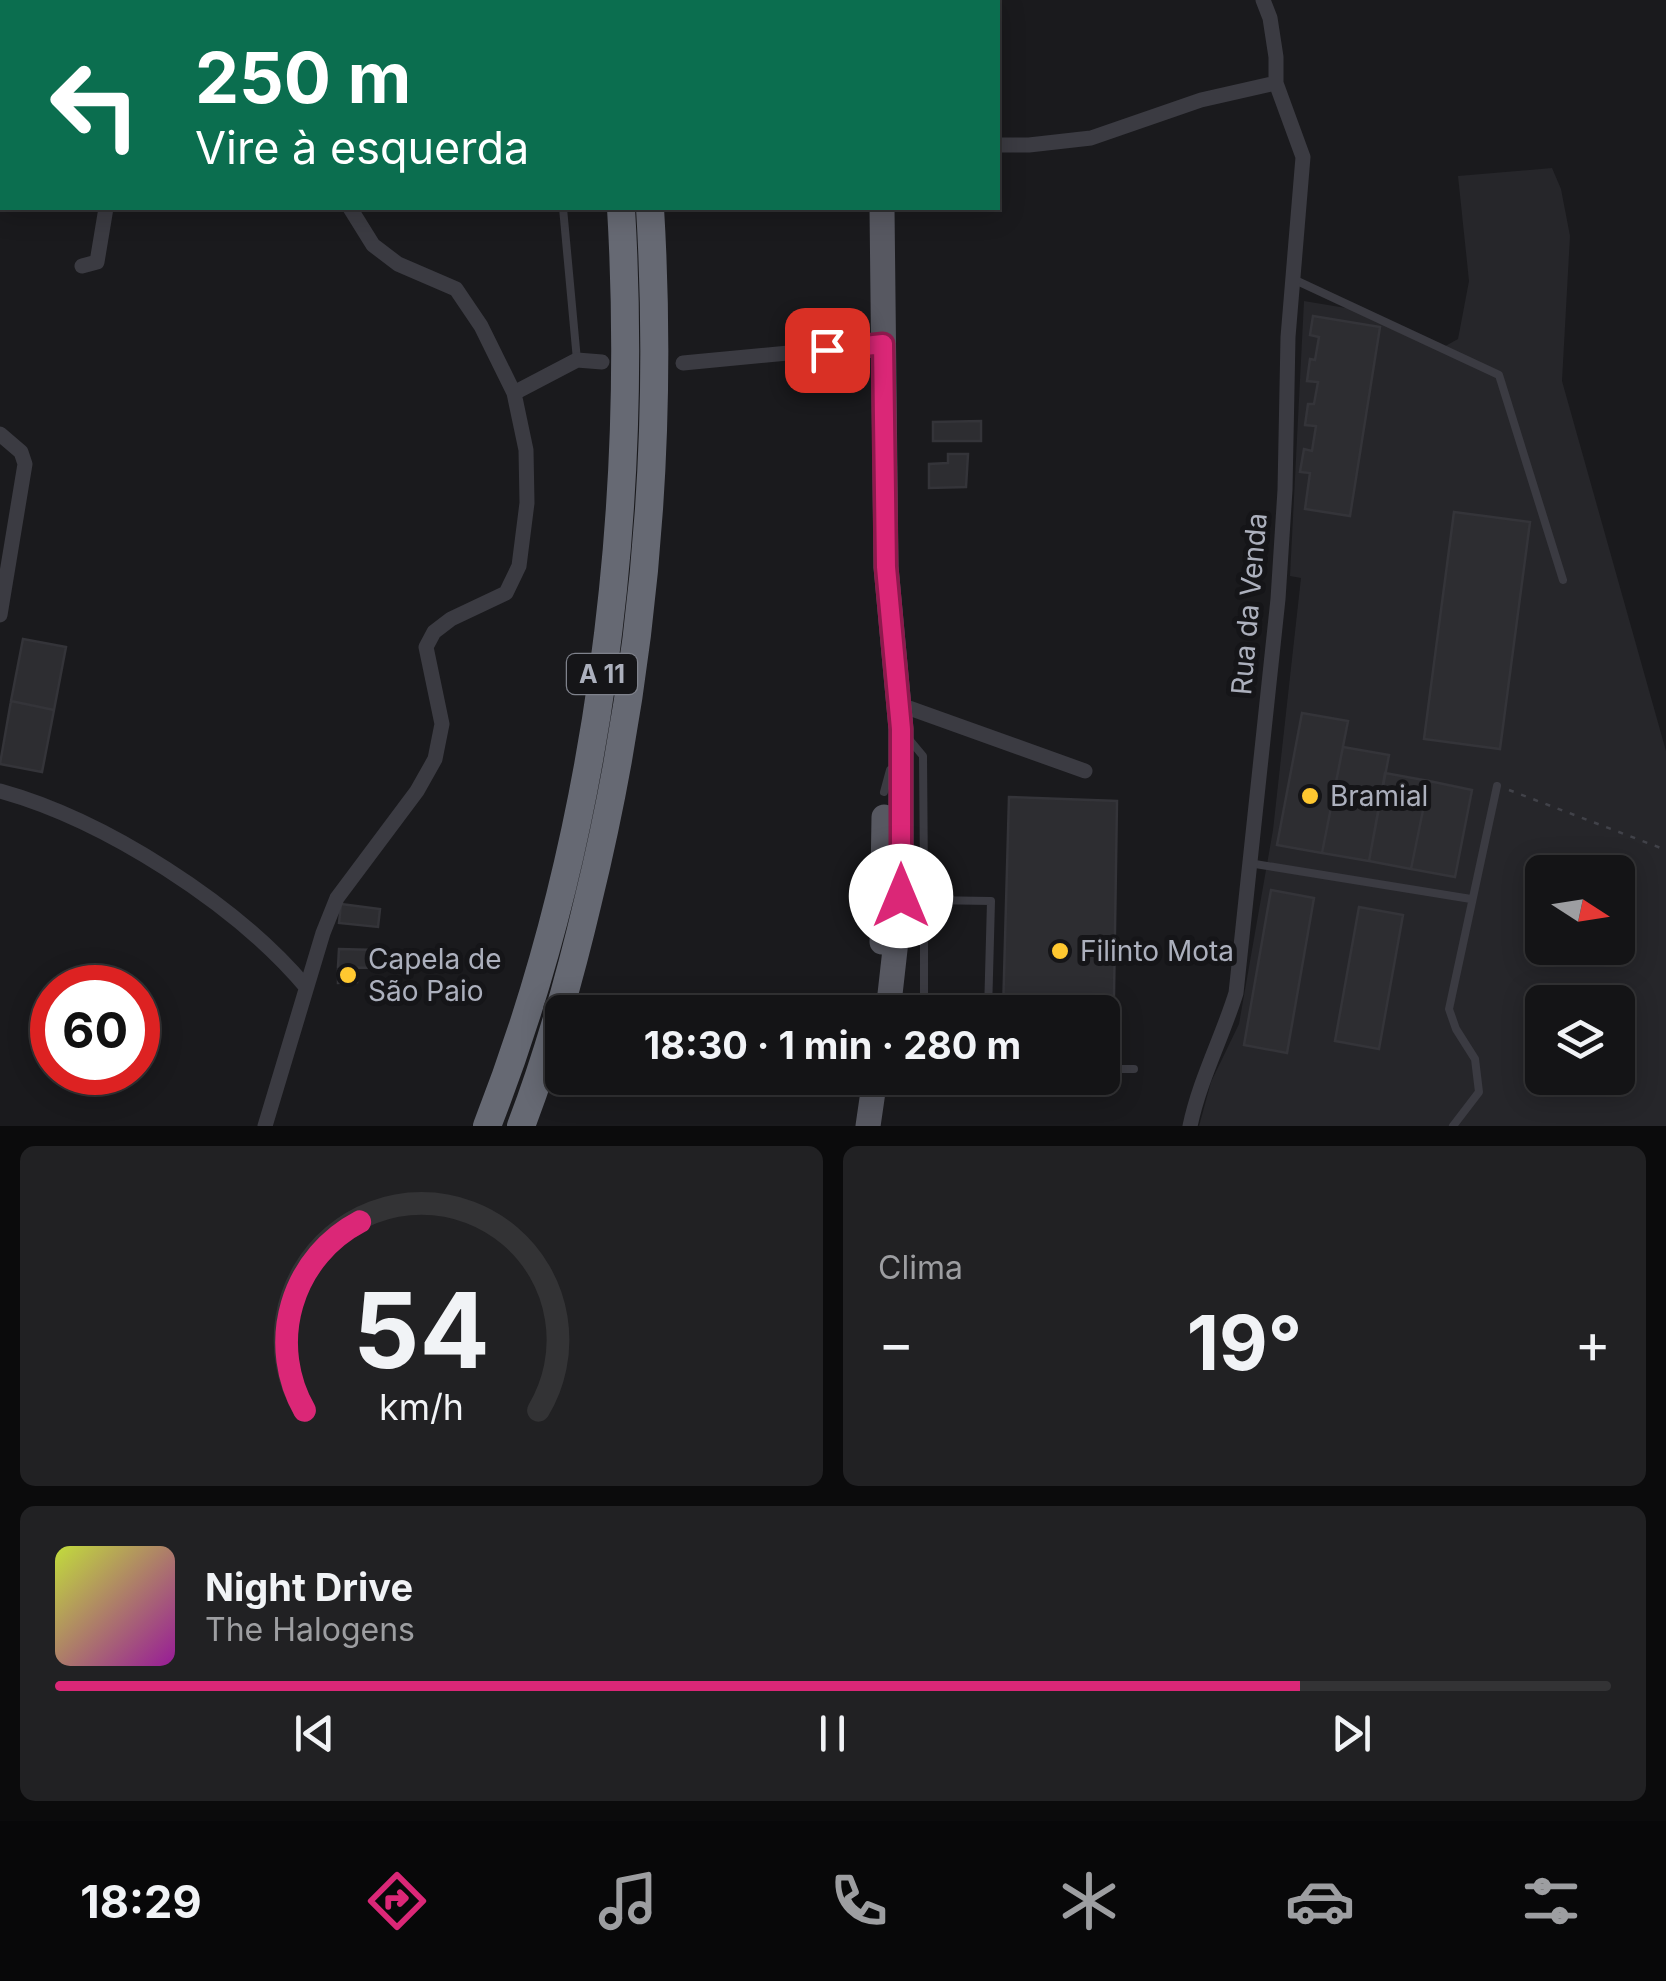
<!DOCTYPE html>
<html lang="pt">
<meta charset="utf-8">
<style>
body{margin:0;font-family:Inter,sans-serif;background:#212123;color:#f1f3f6;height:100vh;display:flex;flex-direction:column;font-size:38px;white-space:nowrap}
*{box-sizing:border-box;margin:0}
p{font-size:32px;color:#9d9ea1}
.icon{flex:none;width:55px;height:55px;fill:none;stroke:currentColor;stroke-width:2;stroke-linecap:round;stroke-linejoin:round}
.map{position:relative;height:1126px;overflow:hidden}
.drawer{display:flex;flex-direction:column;gap:20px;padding:20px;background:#0b0b0c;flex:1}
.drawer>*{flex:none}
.top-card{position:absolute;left:0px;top:0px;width:1000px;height:210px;box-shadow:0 5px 25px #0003,0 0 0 2px #333335;background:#0b6e4f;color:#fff;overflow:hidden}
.needle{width:65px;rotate:102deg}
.buttons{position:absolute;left:1525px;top:855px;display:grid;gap:20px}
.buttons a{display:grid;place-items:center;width:110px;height:110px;border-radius:15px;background:#141416;box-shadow:0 5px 25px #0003,0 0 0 2px #333335;font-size:50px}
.speed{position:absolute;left:30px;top:965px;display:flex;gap:20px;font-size:50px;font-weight:700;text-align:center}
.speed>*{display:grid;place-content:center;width:130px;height:130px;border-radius:50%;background:#141416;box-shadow:0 5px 25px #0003,0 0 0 2px #333335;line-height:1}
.speed .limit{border:15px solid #d22;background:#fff;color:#111}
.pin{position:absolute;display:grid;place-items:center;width:85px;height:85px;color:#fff;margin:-42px;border-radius:20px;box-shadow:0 5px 15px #0006}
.me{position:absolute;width:110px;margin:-55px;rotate:0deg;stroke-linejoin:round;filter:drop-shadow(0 0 8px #0008)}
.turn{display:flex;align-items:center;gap:35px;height:210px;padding:0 30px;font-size:45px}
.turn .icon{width:130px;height:130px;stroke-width:2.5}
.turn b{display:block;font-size:70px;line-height:85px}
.big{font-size:75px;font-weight:700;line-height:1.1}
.drawer .widget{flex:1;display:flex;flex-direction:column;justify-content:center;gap:15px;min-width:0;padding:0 35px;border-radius:15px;background:#212123}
.drawer .dial{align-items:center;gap:0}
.dial svg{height:260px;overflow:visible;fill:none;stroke:#333335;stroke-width:7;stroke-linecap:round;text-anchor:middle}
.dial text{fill:#f1f3f6;stroke:none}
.song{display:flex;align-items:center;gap:30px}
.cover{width:120px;height:120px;border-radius:15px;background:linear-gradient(135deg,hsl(70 70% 55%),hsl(300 70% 35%))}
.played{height:10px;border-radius:5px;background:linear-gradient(90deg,#db2777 80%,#333335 80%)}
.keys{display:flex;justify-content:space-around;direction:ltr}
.heat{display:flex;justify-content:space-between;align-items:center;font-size:55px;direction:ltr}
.drawer .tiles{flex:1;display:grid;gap:20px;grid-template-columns:1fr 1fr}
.widget:last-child{grid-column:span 2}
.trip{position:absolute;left:545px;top:995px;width:575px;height:100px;border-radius:15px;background:#141416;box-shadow:0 5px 25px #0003,0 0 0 2px #333335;font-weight:700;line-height:100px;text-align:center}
.dock{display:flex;height:160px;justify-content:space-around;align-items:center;background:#080809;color:#9d9ea1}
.dock .icon{width:70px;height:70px}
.dock .selected{color:#db2777}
.dock b{font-size:45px;color:#f1f3f6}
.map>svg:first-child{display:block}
</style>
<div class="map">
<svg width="1666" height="1126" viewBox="0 0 1666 1126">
<rect width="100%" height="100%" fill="#1a1a1d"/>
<path fill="#26262a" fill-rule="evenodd" d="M 1552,168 L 1561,189 L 1570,236 L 1562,381 L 1666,751 L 1666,1126 L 1199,1126 L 1211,1082 L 1239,1024 L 1273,830 L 1301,578 L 1290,576 L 1304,301 L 1358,310 L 1440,349 L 1458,339 L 1469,281 L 1458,176 ZM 1542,872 L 1618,872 L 1618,948 L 1542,948 ZM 1542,1002 L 1618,1002 L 1618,1078 L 1542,1078 Z"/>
<path fill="#2d2d31" stroke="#343439" stroke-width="2.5" d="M 1313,316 L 1380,327 L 1350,516 L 1305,509 L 1310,473 L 1300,472 L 1304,449 L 1312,451 L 1316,426 L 1305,425 L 1308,404 L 1314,404 L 1318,382 L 1307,381 L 1310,359 L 1315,360 L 1319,337 L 1310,335 Z
M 981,421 L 981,441 L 933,441 L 933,422 Z
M 948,454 L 968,454 L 966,487 L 929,488 L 929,464 L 948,463 Z
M 1454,512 L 1530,522 L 1500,749 L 1424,739 Z
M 23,639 L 66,647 L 54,710 L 11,701 Z
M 11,701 L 54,710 L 42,772 L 0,764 Z
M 1302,713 L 1348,721 L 1322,853 L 1277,845 Z
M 1343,747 L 1389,755 L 1369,861 L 1322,853 Z
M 1385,773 L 1429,781 L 1411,869 L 1369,861 Z
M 1429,781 L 1472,790 L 1455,877 L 1411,869 Z
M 1009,797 L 1117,801 L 1113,1059 L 1102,1059 L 1102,1012 L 1003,1012 Z
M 1271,890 L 1314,898 L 1287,1053 L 1244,1045 Z
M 341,904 L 380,909 L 378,927 L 339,923 Z
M 1359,907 L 1403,915 L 1379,1049 L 1335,1041 Z
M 339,949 L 376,950 L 375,968 L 338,967 Z
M 338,967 L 357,968 L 357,982 L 338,983 Z"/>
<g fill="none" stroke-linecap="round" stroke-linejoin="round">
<path stroke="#414249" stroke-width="2.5" stroke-dasharray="5 8" stroke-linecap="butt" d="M 1509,790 L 1666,850"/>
<path stroke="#3b3b42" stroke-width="8" d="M 545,0 L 546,2
M 563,208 L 577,360
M 1293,279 L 1499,375 L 1563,580
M 908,738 L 923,756 L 924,879 L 908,891
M 884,792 L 890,770
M 1249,863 L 1471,899
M 926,900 L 991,901 L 988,1012
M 924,1012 L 924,879
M 1102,1069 L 1134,1069
M 1453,1126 L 1479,1092 L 1475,1059 L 1456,1029 L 1449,1009 L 1497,786"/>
<path stroke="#3b3b42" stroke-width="15" d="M 164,0 L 167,2
M 998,145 L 1029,145 L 1091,138 L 1201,100 L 1276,83
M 82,266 L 97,262 L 106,208
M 683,363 L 883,344
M 514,393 L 577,360 L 602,362
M 0,434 L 21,452 L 25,464 L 0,615
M 898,704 L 1085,771
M 0,791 C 105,820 236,904 306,987
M 265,1126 L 323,933 L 337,898 L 417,791 L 435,759 L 442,724 L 426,647 L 434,632 L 451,619 L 506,593 L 519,566 L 527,503 L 526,450 L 514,393 L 481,326 L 456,289 L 398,264 L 373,245 L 350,208
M 1190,1126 C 1200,1079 1222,1038 1236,993 L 1278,599 L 1285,490 L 1288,337 L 1303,157 L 1276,83 L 1276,57 L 1270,18 L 1263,0"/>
<path stroke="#575861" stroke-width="25" d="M 880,0 L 880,2
M 882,208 L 886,567 L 901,729 L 901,896 L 888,1012
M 882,942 L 884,817
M 868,1126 L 875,1078"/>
<path stroke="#666973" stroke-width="28" d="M 608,0 L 608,2
M 638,0 L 638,2
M 487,1126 C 599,840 639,513 621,208
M 521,1126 C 549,1053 570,977 588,901 C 644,673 664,441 650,208"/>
</g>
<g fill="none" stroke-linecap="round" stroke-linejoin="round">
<defs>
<path id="route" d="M 827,350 L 883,344 L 886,567 L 901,729 L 901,896"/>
</defs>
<use href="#route" stroke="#8e194d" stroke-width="25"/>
<use href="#route" stroke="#db2777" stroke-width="18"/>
</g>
<g fill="#ffc830" stroke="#151518" stroke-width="4">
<circle cx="1310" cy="796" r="10"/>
<circle cx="1060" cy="951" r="10"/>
<circle cx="348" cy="975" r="10"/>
</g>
<g text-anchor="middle" stroke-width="10" stroke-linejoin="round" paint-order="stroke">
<rect fill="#151518" stroke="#7f828c" stroke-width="2.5" x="567" y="654" width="70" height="40" rx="8"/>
<g font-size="25" font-weight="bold" fill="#acb0bd">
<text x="602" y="683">A 11</text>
</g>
<g font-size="28" fill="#acb0bd" stroke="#151518">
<text transform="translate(1249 604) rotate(-85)" y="10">Rua da Venda</text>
</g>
<g font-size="28" fill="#acb0bd" stroke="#151518" text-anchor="start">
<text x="1330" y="806">Bramial</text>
<text x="1080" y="961">Filinto Mota</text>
<text x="368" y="969">Capela de<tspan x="368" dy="32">São Paio</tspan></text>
</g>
</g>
</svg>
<div class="buttons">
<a><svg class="needle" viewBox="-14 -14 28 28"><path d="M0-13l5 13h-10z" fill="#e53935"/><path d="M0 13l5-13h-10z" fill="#9d9ea1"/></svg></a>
<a><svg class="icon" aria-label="layers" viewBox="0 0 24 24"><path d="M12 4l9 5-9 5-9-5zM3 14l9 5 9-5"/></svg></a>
</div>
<div class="speed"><div class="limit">60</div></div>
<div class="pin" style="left:827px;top:350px;background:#d93025"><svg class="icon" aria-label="arrive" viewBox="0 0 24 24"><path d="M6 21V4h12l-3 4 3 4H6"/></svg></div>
<svg class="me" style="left:901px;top:896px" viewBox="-20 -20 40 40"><circle r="19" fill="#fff"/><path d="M0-13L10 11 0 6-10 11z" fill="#db2777"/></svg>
<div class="trip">18:30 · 1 min · 280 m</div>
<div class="top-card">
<div class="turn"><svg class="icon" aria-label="left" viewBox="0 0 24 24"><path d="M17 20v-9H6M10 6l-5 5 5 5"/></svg><div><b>250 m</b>Vire à esquerda</div></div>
</div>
</div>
<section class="drawer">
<div class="tiles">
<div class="widget dial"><svg viewBox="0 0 100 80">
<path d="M14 69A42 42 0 1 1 86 69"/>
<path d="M14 69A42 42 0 0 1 31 11" stroke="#db2777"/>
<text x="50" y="56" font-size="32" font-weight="700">54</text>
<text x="50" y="72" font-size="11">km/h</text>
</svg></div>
<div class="widget"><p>Clima</p>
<div class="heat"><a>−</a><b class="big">19°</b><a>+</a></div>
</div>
<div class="widget">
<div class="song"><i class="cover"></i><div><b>Night Drive</b><p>The Halogens</p></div></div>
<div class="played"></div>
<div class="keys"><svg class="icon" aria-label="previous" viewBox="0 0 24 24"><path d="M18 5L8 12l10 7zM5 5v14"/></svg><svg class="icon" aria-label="pause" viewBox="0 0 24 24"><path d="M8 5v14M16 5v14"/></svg><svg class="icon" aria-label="next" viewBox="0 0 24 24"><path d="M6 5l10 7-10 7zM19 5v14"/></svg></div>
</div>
</div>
</section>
<nav class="dock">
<b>18:29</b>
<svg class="icon selected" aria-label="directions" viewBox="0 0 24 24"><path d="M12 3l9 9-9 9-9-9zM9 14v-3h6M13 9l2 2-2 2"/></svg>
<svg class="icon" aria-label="music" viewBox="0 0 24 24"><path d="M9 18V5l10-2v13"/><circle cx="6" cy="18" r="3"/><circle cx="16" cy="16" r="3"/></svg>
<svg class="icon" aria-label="phone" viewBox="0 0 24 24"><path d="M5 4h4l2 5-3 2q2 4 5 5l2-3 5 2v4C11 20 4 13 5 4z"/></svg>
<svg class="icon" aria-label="climate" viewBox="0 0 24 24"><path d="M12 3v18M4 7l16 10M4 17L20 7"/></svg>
<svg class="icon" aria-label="car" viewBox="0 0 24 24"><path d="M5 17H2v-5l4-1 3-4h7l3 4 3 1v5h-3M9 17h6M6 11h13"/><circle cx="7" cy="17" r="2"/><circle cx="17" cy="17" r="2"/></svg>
<svg class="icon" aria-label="filters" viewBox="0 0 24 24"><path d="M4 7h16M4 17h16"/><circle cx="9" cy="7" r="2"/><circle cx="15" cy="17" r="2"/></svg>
</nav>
